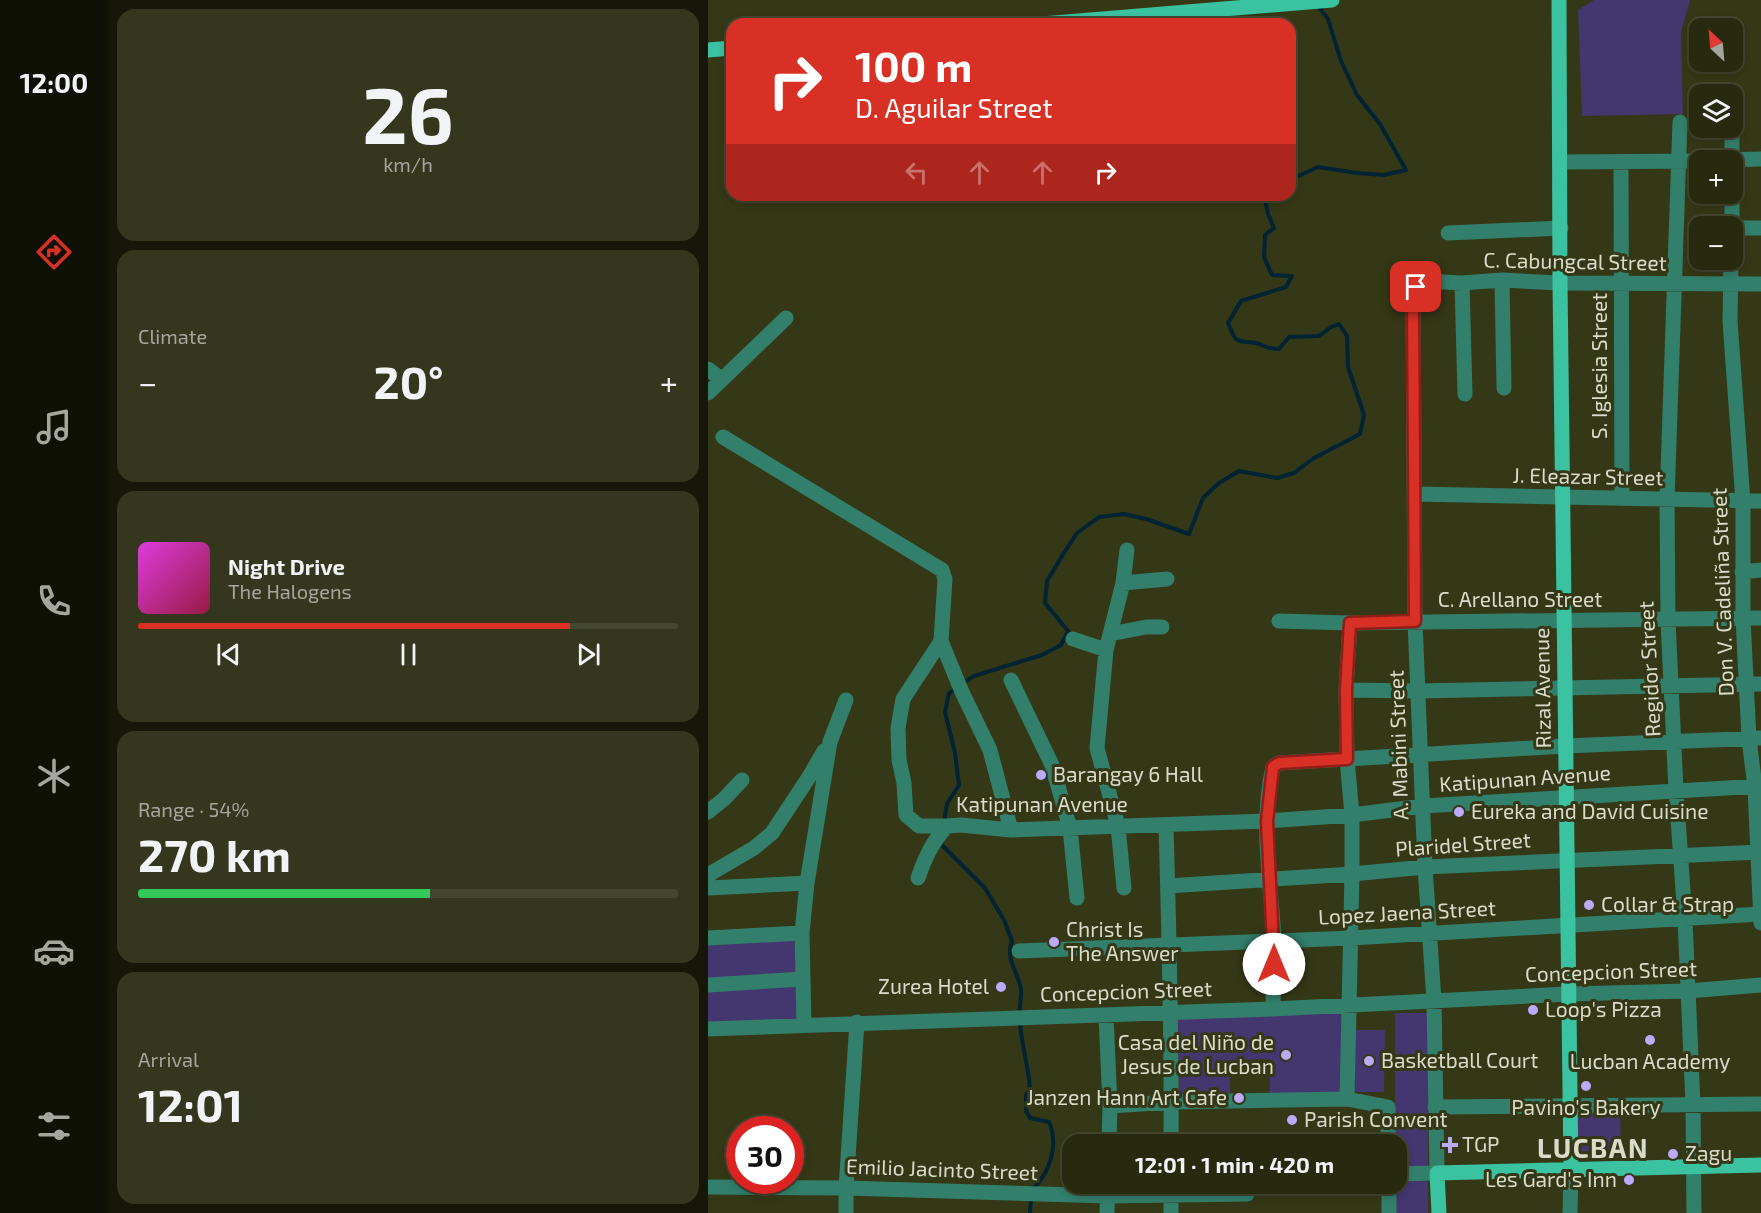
<!DOCTYPE html>
<meta charset="utf-8">
<style>
body{margin:0;font-family:"Exo 2",sans-serif;background:#34361e;color:#f1f3f6;height:100vh;display:flex;flex-direction:column;font-size:22px;white-space:nowrap}
*{box-sizing:border-box;margin:0}
p{font-size:20px;color:#a5a79f}
.icon{flex:none;width:33px;height:33px;fill:none;stroke:currentColor;stroke-width:2;stroke-linecap:round;stroke-linejoin:round}
.map{position:relative;flex:1;overflow:hidden}
.panel{display:flex;flex-direction:column;gap:9px;padding:9px;background:#161709;width:600px}
.panel>*{flex:none}
.hud{position:absolute;left:18px;top:18px;width:570px;height:183px;border-radius:18px;box-shadow:0 3px 9px #0003,0 0 0 2px #444630;background:#d93025;color:#fff;overflow:hidden}
.needle{width:39px;rotate:334deg}
.buttons{position:absolute;left:981px;top:18px;display:grid;gap:12px}
.buttons a{display:grid;place-items:center;width:54px;height:54px;border-radius:12px;background:#282a10;box-shadow:0 3px 9px #0003,0 0 0 2px #444630;font-size:30px}
.speed{position:absolute;left:18px;top:1116px;display:flex;gap:12px;font-size:30px;font-weight:700;text-align:center}
.speed>*{display:grid;place-content:center;width:78px;height:78px;border-radius:50%;background:#282a10;box-shadow:0 3px 9px #0003,0 0 0 2px #444630;line-height:1}
.speed .limit{border:9px solid #d22;background:#fff;color:#111}
.pin{position:absolute;display:grid;place-items:center;width:51px;height:51px;color:#fff;margin:-26px;border-radius:12px;box-shadow:0 3px 9px #0006}
.me{position:absolute;width:66px;margin:-33px;rotate:0deg;stroke-linejoin:round;filter:drop-shadow(0 0 4px #0008)}
.turn{display:flex;align-items:center;gap:21px;height:126px;padding:0 30px;font-size:27px}
.turn .icon{width:78px;height:78px;stroke-width:2.5}
.turn b{display:block;font-size:42px;line-height:51px}
.lanes{display:flex;align-items:center;height:57px;padding:0 30px;background:#0003;justify-content:center;gap:30px;direction:ltr}
.lanes .off{opacity:.35}
.big{font-size:45px;font-weight:700;line-height:1.1}
.panel .card{flex:1;display:flex;flex-direction:column;justify-content:center;gap:9px;min-width:0;padding:0 21px;border-radius:18px;background:#34361e}
.panel .dial{align-items:center;gap:0}
.dial b{font-size:78px;line-height:1}
.song{display:flex;align-items:center;gap:18px}
.cover{width:72px;height:72px;border-radius:9px;background:linear-gradient(135deg,hsl(300 70% 55%),hsl(340 70% 35%))}
.played{height:6px;border-radius:3px;background:linear-gradient(90deg,#d93025 80%,#444630 80%)}
.keys{display:flex;justify-content:space-around;direction:ltr}
.heat{display:flex;justify-content:space-between;align-items:center;font-size:33px;direction:ltr}
.charge{height:9px;border-radius:4px;background:linear-gradient(90deg,#34c759 54%,#444630 0)}
.trip{position:absolute;left:354px;top:1134px;width:345px;height:60px;border-radius:18px;background:#282a10;box-shadow:0 3px 9px #0003,0 0 0 2px #444630;font-weight:700;line-height:60px;text-align:center}
main{display:flex;flex:1;min-height:0}
.tab-bar{display:flex;flex-direction:column;width:108px;justify-content:space-around;align-items:center;background:#101106;color:#a5a79f}
.tab-bar .icon{width:42px;height:42px}
.tab-bar .on{color:#d93025}
.tab-bar b{font-size:27px;color:#f1f3f6}
.map>svg:first-child{display:block}
</style>
<main>
<nav class="tab-bar">
<b>12:00</b>
<svg class="icon on" aria-label="directions" viewBox="0 0 24 24"><path d="M12 3l9 9-9 9-9-9zM9 14v-3h6M13 9l2 2-2 2"/></svg>
<svg class="icon" aria-label="music" viewBox="0 0 24 24"><path d="M9 18V5l10-2v13"/><circle cx="6" cy="18" r="3"/><circle cx="16" cy="16" r="3"/></svg>
<svg class="icon" aria-label="phone" viewBox="0 0 24 24"><path d="M5 4h4l2 5-3 2q2 4 5 5l2-3 5 2v4C11 20 4 13 5 4z"/></svg>
<svg class="icon" aria-label="climate" viewBox="0 0 24 24"><path d="M12 3v18M4 7l16 10M4 17L20 7"/></svg>
<svg class="icon" aria-label="car" viewBox="0 0 24 24"><path d="M5 17H2v-5l4-1 3-4h7l3 4 3 1v5h-3M9 17h6M6 11h13"/><circle cx="7" cy="17" r="2"/><circle cx="17" cy="17" r="2"/></svg>
<svg class="icon" aria-label="filters" viewBox="0 0 24 24"><path d="M4 7h16M4 17h16"/><circle cx="9" cy="7" r="2"/><circle cx="15" cy="17" r="2"/></svg>
</nav>
<section class="panel">
<div class="card dial"><b>26</b><p>km/h</p></div>
<div class="card"><p>Climate</p>
<div class="heat"><a>−</a><b class="big">20°</b><a>+</a></div>
</div>
<div class="card">
<div class="song"><i class="cover"></i><div><b>Night Drive</b><p>The Halogens</p></div></div>
<div class="played"></div>
<div class="keys"><svg class="icon" aria-label="previous" viewBox="0 0 24 24"><path d="M18 5L8 12l10 7zM5 5v14"/></svg><svg class="icon" aria-label="pause" viewBox="0 0 24 24"><path d="M8 5v14M16 5v14"/></svg><svg class="icon" aria-label="next" viewBox="0 0 24 24"><path d="M6 5l10 7-10 7zM19 5v14"/></svg></div>
</div>
<div class="card"><p>Range · 54%</p><b class="big">270 km</b><div class="charge"></div></div>
<div class="card"><p>Arrival</p><b class="big">12:01</b></div>
</section>
<div class="map">
<svg width="1053" height="1213" viewBox="0 0 1053 1213">
<rect width="100%" height="100%" fill="#353816"/>
<path fill="#44366e" d="M 886,0 L 982,0 L 973,32 L 975,114 L 874,116 L 870,10 Z
M 86,937 L 93,1020 L 0,1024 L 0,940 Z
M 637,1010 L 635,1096 L 562,1097 L 561,1059 L 522,1060 L 522,1098 L 471,1098 L 470,1015 Z
M 687,1013 L 720,1013 L 720,1213 L 687,1213 Z
M 646,1030 L 677,1030 L 676,1092 L 645,1092 Z
M 912,1113 L 913,1157 L 867,1158 L 866,1115 Z"/>
<g fill="none" stroke-linecap="round" stroke-linejoin="round">
<path stroke="#012333" stroke-width="4" d="M 582,180 L 610,167 L 649,173 L 676,175 L 698,170 L 672,124 L 649,95 L 633,61 L 620,19 L 610,6
M 254,684 L 266,676 L 334,655 L 353,645 L 360,631 L 337,603 L 339,581 L 354,556 L 369,533 L 391,517 L 416,514 L 438,519 L 481,534 L 495,498 L 511,483 L 531,471 L 569,478 L 586,473 L 606,458 L 652,434 L 656,415 L 640,367 L 639,336 L 631,324 L 623,327 L 611,336 L 581,337 L 571,349 C 557,349 557,345 548,343 C 527,340 529,345 520,323 L 533,301 L 578,287 L 584,276 L 564,275 L 556,257 L 557,235 L 566,228 L 560,214 L 557,199 L 561,195
M 236,822 L 239,804 L 251,785 L 247,753 L 237,712 L 241,693 L 248,689
M 231,842 L 277,888 L 296,920 L 304,941 C 297,960 310,971 313,989 C 314,996 311,1005 312,1013
M 312,1021 C 313,1045 321,1067 322,1090 L 318,1095 L 318,1111 L 322,1118 L 341,1122 C 351,1145 342,1172 325,1189
M 322,1213 L 323,1199"/>
<path stroke="#327f6b" stroke-width="15" d="M 972,122 L 959,500 L 960,620 L 968,790 L 977,919 L 985,1104 L 986,1213
M 1024,128 L 1024,238
M 1013,160 L 1053,159
M 852,162 L 992,161
M 913,162 L 914,498
M 1025,228 L 1053,228
M 740,233 L 853,228
M 1023,260 L 1022,321 L 1035,502 L 1035,618 L 1041,739 L 1047,787 L 1053,923
M 794,280 L 796,388
M 754,283 L 757,394
M 0,369 L 13,379
M 0,393 L 78,318
M 15,437 L 234,570 L 237,579 L 233,641 L 254,692 L 282,750 L 303,830
M 707,494 L 1053,501
M 1034,572 L 1053,570
M 415,583 L 459,579
M 571,621 L 642,623 L 1053,618
M 402,634 L 438,627 L 454,627
M 365,639 L 398,650
M 233,641 L 195,699 L 190,728 L 191,760 L 196,783 L 198,815 L 211,826 L 239,826
M 303,680 L 344,765 L 362,828 L 369,898
M 638,690 L 711,691 L 1053,684
M 0,812 L 16,799 L 34,780
M 458,825 C 461,931 464,1038 463,1144
M 0,875 L 46,848 L 64,833 L 101,777 L 116,751
M 210,878 C 217,858 224,842 239,826 L 253,825 L 303,830 L 559,821 L 644,815 L 715,806 L 1053,786
M 460,886 L 644,874 L 717,867 L 1053,852
M 0,888 L 99,883
M 416,888 L 410,826 L 389,748 L 398,650 L 415,583 L 419,550
M 0,938 L 94,933
M 311,951 L 643,938 L 1053,914
M 0,985 L 94,979
M 565,1009 C 565,986 567,962 566,939 C 563,883 552,823 565,767 L 571,763 L 857,746 L 1053,738
M 398,1015 L 402,1106 L 401,1144
M 96,1025 L 94,933 L 99,883 L 122,742 L 138,700
M 0,1029 L 565,1009 L 860,994 L 980,991 L 1053,985
M 639,1099 L 644,874 L 644,815 L 639,759 L 638,690 L 642,623
M 402,1106 L 463,1102 L 639,1099 L 680,1107 L 680,1144
M 727,1107 L 1053,1104
M 688,1174 L 729,1173 L 726,1001 L 717,867 L 707,621 L 705,297 L 708,287 L 717,281 L 754,283 L 794,280 L 852,283 L 1053,284
M 681,1184 L 681,1213
M 0,1187 L 138,1188 L 400,1196 L 539,1194
M 138,1213 L 138,1188 L 149,1022
M 399,1213 L 400,1184
M 463,1213 L 463,1186
M 862,1213 L 863,1171"/>
<path stroke="#3bc2a1" stroke-width="15" d="M 851,0 L 852,283 L 863,1171
M 334,24 L 624,0
M 0,50 L 24,48
M 731,1213 L 729,1173 L 1053,1165"/>
</g>
<g fill="none" stroke-linecap="round" stroke-linejoin="round">
<defs>
<path id="route" d="M 566,964 L 559,821 L 565,767 L 571,763 L 639,759 L 638,690 L 642,623 L 707,621 L 705,297 L 708,287"/>
</defs>
<use href="#route" stroke="#8d1f18" stroke-width="15"/>
<use href="#route" stroke="#d93025" stroke-width="10"/>
</g>
<g fill="#baaaf7" stroke="#353816" stroke-width="2">
<circle cx="333" cy="775" r="6"/>
<circle cx="751" cy="812" r="6"/>
<circle cx="881" cy="905" r="6"/>
<circle cx="346" cy="942" r="6"/>
<circle cx="293" cy="987" r="6"/>
<circle cx="825" cy="1010" r="6"/>
<circle cx="942" cy="1040" r="6"/>
<circle cx="578" cy="1055" r="6"/>
<circle cx="661" cy="1061" r="6"/>
<circle cx="878" cy="1086" r="6"/>
<circle cx="531" cy="1098" r="6"/>
<circle cx="584" cy="1120" r="6"/>
<path d="M739 1136h6v6h6v6h-6v6h-6v-6h-6v-6h6z"/>
<circle cx="965" cy="1154" r="6"/>
<circle cx="921" cy="1180" r="6"/>
</g>
<g text-anchor="middle" stroke-width="6" stroke-linejoin="round" paint-order="stroke">
<g font-size="21" fill="#d9dcc8" stroke="#353816">
<text transform="translate(867 262) rotate(1)" y="7">C. Cabungcal Street</text>
<text transform="translate(892 366) rotate(-90)" y="7">S. Iglesia Street</text>
<text transform="translate(880 477) rotate(1)" y="7">J. Eleazar Street</text>
<text transform="translate(1015 592) rotate(-92)" y="7">Don V. Cadeliña Street</text>
<text x="812" y="607">C. Arellano Street</text>
<text transform="translate(942 669) rotate(-93)" y="7">Regidor Street</text>
<text transform="translate(835 688) rotate(-91)" y="7">Rizal Avenue</text>
<text transform="translate(691 745) rotate(-92)" y="7">A. Mabini Street</text>
<text transform="translate(817 779) rotate(-4)" y="7">Katipunan Avenue</text>
<text x="334" y="812">Katipunan Avenue</text>
<text transform="translate(755 845) rotate(-4)" y="7">Plaridel Street</text>
<text transform="translate(699 913) rotate(-3)" y="7">Lopez Jaena Street</text>
<text transform="translate(903 972) rotate(-2)" y="7">Concepcion Street</text>
<text transform="translate(418 992) rotate(-2)" y="7">Concepcion Street</text>
<text transform="translate(234 1170) rotate(2)" y="7">Emilio Jacinto Street</text>
</g>
<g font-size="21" fill="#d9dcc8" stroke="#353816" text-anchor="start">
<text x="345" y="782">Barangay 6 Hall</text>
<text x="763" y="819">Eureka and David Cuisine</text>
<text x="893" y="912">Collar &amp; Strap</text>
<text x="358" y="937">Christ Is<tspan x="358" dy="24">The Answer</tspan></text>
<text x="281" y="994" text-anchor="end">Zurea Hotel</text>
<text x="837" y="1017">Loop's Pizza</text>
<text x="566" y="1050" text-anchor="end">Casa del Niño de<tspan x="566" dy="24">Jesus de Lucban</tspan></text>
<text x="673" y="1068">Basketball Court</text>
<text x="942" y="1069" text-anchor="middle">Lucban Academy</text>
<text x="519" y="1105" text-anchor="end">Janzen Hann Art Cafe</text>
<text x="878" y="1115" text-anchor="middle">Pavino's Bakery</text>
<text x="596" y="1127">Parish Convent</text>
<text x="754" y="1152">TGP</text>
<text x="977" y="1161">Zagu</text>
<text x="909" y="1187" text-anchor="end">Les Gard's Inn</text>
</g>
<g font-size="27" font-weight="bold" letter-spacing="1.5" fill="#d9dcc8" stroke="#353816">
<text x="885" y="1158">LUCBAN</text>
</g>
</g>
</svg>
<div class="buttons">
<a><svg class="needle" viewBox="-14 -14 28 28"><path d="M0-13l5 13h-10z" fill="#e53935"/><path d="M0 13l5-13h-10z" fill="#a5a79f"/></svg></a>
<a><svg class="icon" aria-label="layers" viewBox="0 0 24 24"><path d="M12 4l9 5-9 5-9-5zM3 14l9 5 9-5"/></svg></a>
<a>+</a>
<a>−</a>
</div>
<div class="speed"><div class="limit">30</div></div>
<div class="pin" style="left:708px;top:287px;background:#d93025"><svg class="icon" aria-label="arrive" viewBox="0 0 24 24"><path d="M6 21V4h12l-3 4 3 4H6"/></svg></div>
<svg class="me" style="left:566px;top:964px" viewBox="-20 -20 40 40"><circle r="19" fill="#fff"/><path d="M0-13L10 11 0 6-10 11z" fill="#d93025"/></svg>
<div class="trip">12:01 · 1 min · 420 m</div>
<div class="hud">
<div class="turn"><svg class="icon" aria-label="right" viewBox="0 0 24 24"><path d="M7 20v-9h11M14 6l5 5-5 5"/></svg><div><b>100 m</b>D. Aguilar Street</div></div>
<div class="lanes"><svg class="icon off" aria-label="left" viewBox="0 0 24 24"><path d="M17 20v-9H6M10 6l-5 5 5 5"/></svg><svg class="icon off" aria-label="ahead" viewBox="0 0 24 24"><path d="M12 20V5M6 11l6-6 6 6"/></svg><svg class="icon off" aria-label="ahead" viewBox="0 0 24 24"><path d="M12 20V5M6 11l6-6 6 6"/></svg><svg class="icon" aria-label="right" viewBox="0 0 24 24"><path d="M7 20v-9h11M14 6l5 5-5 5"/></svg></div>
</div>
</div>
</main>
